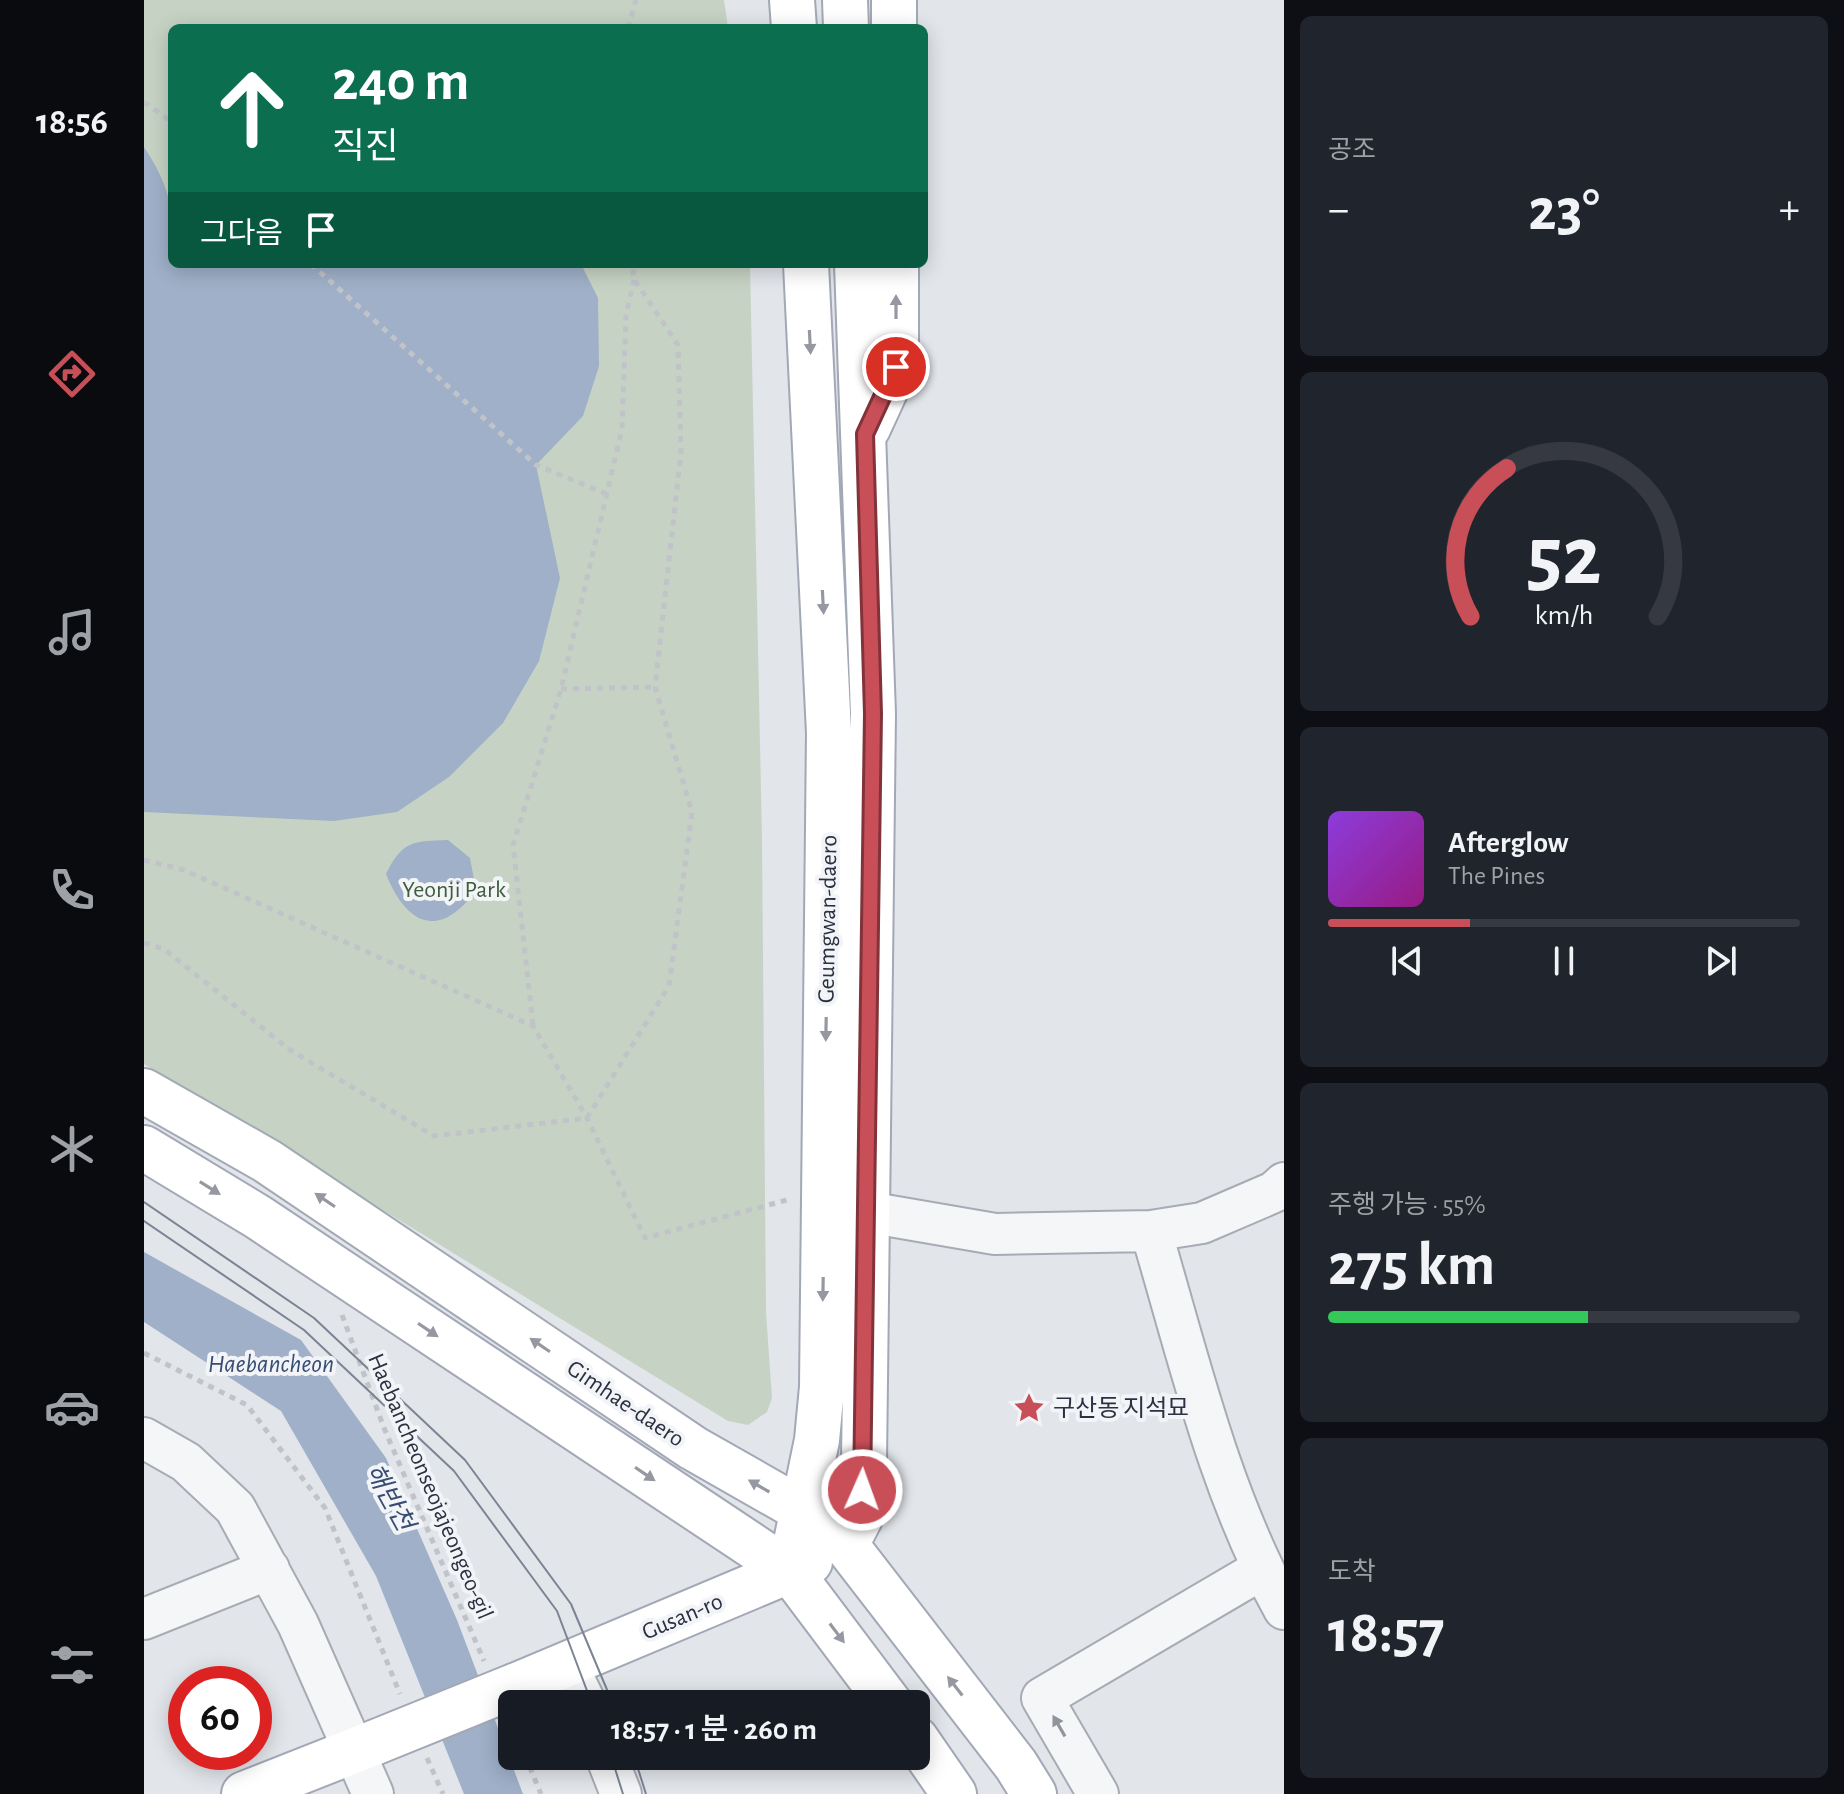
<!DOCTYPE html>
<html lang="ko">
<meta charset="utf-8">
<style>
body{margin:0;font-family:"Alegreya Sans","Noto Sans KR",sans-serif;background:#20242c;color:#f1f3f6;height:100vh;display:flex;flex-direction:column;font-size:30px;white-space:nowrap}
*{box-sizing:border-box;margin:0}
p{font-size:26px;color:#9ea1a6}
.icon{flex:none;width:44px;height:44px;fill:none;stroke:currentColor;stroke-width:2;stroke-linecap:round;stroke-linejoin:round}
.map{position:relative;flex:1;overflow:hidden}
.side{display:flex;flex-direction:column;gap:16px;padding:16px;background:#0d0f14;width:560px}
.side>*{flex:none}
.top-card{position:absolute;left:24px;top:24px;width:760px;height:244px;border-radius:12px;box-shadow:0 4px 20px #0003;background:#0b6e4f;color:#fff;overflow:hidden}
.speed{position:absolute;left:24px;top:1666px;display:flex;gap:16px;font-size:40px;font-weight:700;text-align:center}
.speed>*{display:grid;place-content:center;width:104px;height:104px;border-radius:50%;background:#171b24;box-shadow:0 4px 20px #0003;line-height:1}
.speed .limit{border:12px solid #d22;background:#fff;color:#111}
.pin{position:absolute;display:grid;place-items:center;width:68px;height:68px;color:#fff;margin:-34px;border:4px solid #fff;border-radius:50%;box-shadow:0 2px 8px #0007}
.me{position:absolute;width:88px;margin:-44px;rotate:2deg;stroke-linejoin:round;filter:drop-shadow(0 0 6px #0008)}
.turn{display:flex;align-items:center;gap:28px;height:168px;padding:0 32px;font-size:36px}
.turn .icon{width:104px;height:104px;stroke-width:2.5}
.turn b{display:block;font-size:56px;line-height:68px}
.then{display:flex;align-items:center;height:76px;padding:0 32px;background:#0003;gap:16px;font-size:30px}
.big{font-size:60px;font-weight:600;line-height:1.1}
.side .card{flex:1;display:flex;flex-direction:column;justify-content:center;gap:12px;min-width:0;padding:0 28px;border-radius:12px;background:#20242c}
.side .dial{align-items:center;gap:0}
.dial svg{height:208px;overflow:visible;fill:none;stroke:#363941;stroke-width:7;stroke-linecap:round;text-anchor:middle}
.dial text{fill:#f1f3f6;stroke:none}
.song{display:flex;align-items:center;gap:24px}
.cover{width:96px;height:96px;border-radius:12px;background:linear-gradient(135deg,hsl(270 70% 55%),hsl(310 70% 35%))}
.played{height:8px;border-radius:4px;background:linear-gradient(90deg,#c84e57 30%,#363941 30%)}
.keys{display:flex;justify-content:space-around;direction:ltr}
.heat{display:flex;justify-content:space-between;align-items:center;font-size:44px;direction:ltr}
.charge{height:12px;border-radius:6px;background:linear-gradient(90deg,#34c759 55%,#363941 0)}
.trip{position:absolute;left:354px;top:1690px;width:432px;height:80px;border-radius:12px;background:#171b24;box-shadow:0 4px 20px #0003;font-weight:600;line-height:80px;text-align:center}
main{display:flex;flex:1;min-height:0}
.tabs{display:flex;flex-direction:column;width:144px;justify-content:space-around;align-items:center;background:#090b0e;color:#9ea1a6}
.tabs .icon{width:56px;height:56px}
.tabs .active{color:#c84e57}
.tabs b{font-size:36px;color:#f1f3f6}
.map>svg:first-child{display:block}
</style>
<main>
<nav class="tabs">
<b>18:56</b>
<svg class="icon active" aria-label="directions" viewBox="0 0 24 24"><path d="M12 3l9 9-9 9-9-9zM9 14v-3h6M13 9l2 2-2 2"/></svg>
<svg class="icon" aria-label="music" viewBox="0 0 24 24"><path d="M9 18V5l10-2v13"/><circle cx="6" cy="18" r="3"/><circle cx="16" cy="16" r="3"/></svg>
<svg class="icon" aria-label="phone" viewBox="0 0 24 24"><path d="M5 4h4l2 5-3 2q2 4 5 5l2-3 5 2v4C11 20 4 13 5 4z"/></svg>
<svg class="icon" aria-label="climate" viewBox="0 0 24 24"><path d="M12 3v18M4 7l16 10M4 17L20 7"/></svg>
<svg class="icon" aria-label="car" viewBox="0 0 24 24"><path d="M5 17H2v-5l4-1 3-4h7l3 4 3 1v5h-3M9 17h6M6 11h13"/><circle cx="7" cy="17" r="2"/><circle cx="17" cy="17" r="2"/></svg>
<svg class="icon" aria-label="filters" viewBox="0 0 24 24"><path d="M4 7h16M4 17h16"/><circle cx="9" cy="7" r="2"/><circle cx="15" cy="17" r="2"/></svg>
</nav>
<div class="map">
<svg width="1140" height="1794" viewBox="0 0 1140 1794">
<rect width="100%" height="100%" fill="#e2e5ea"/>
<path fill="#c6d3c4" d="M 0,0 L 580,0 L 584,28 L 28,28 L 28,264 L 606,264 L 618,840 L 622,1312 L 628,1398 L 623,1412 L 604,1425 L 584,1421 L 0,1064 Z"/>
<path fill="#9fb0c8" d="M 0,147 C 30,193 28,210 28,264 L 437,264 L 454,298 L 455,366 L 439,416 L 392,465 L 416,578 L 395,661 L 359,723 L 305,777 L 253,812 L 190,821 L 0,812 Z
M 304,840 L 326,858 L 332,890 C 296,940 263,926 242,874 C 258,841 269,841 304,840 Z
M 0,1252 L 157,1340 L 242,1458 L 313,1620 L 379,1794 L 320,1794 L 232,1576 L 137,1411 L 0,1322 Z"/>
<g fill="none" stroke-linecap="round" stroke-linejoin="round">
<defs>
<path id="minor" d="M 723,1212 L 851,1234 L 1007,1231 L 1058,1223 L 1130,1192 L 1140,1183
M 1007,1231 C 1045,1359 1075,1492 1140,1609
M 0,1438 L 42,1462 L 91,1508 L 154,1624 L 229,1794
M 0,1619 L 125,1569
M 423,1665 L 442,1704
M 462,1756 L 477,1794
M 954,1794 L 898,1698 L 1118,1569"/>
<path id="major" d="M 648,0 L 650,28
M 701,0 L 702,28
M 750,0 L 750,28
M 724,428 L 752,367 L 752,264
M 0,1091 L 123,1161 L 549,1448 L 658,1510 L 702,1545 L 872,1765 L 890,1794
M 0,1148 L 114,1217 L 646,1571 L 746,1704
M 702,1545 L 716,1518 L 720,1463 L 729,714 L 713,264
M 646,1571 L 673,1440 L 678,1387 L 685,733 L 662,264
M 373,1685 L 666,1562
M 772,1739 L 810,1794
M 100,1794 L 232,1742"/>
</defs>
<use href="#minor" stroke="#a7abb4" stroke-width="44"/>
<use href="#major" stroke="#a2a8b5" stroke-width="48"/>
<path stroke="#c0c3c8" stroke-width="5" stroke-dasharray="6 6" stroke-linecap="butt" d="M 484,28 L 492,0
M 0,102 L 28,122
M 167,264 L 392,465 L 463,494
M 417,689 L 511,687
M 0,860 L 40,870 L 389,1026 L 443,1118 L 501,1238 L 643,1200
M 0,943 L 20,949 L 146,1050 L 290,1136 L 443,1118 L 525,986 L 548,812 L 511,687 L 537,452 L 534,345 L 490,279 L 488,264
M 389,1025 L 369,845 L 417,689 L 478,429 L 482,315 L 490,280
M 198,1315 L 240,1428 L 340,1661
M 0,1353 L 103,1405 L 181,1508 L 256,1694
M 381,1756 L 397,1794
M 283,1758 L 299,1794"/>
<use href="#minor" stroke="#f5f6f8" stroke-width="40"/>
<use href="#major" stroke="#fff" stroke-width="44"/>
<path stroke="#7c8393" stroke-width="2" d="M 0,1202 L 170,1318 L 321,1460 L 427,1604 L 469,1704
M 0,1221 L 160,1330 L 310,1471 L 413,1611 L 448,1704
M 467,1756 L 479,1794
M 490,1756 L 502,1794"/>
<defs>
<path id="major-bridge" d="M 232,1742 L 373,1685"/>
</defs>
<use href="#major-bridge" stroke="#a2a8b5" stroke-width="48" stroke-linecap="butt"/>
<use href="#major-bridge" stroke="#fff" stroke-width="44"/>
</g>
<defs><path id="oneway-solid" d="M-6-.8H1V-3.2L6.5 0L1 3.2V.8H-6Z" transform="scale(2)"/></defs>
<g fill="#9598a0">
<use href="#oneway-solid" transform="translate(752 307) rotate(-90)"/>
<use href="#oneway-solid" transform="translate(666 342) rotate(87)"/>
<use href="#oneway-solid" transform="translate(679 602) rotate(87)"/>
<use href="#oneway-solid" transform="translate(682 1029) rotate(91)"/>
<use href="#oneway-solid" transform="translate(66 1188) rotate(32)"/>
<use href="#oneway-solid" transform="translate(181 1200) rotate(-146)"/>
<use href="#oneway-solid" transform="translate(679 1289) rotate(91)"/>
<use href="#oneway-solid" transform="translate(284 1330) rotate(34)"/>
<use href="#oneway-solid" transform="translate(396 1345) rotate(-146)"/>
<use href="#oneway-solid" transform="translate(501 1474) rotate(34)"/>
<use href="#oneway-solid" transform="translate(615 1486) rotate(-150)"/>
<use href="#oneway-solid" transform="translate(693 1633) rotate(53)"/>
<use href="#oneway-solid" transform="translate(811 1686) rotate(-128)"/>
</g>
<use fill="#90949c" href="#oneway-solid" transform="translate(915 1726) rotate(-120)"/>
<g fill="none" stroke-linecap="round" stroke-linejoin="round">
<defs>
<path id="route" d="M 718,1490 L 729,714 L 721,434 L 752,367"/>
</defs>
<use href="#route" stroke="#823339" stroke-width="20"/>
<use href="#route" stroke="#c84e57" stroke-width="14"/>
</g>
<defs>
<symbol id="sight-bare" viewBox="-9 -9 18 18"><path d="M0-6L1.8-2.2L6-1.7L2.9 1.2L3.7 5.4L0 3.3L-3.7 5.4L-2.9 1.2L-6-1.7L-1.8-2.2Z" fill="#c84e57" stroke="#f2f4f7" stroke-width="2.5" paint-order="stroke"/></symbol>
</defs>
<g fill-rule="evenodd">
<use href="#sight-bare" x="863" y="1386" width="44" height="44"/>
</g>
<g text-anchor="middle" stroke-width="8" stroke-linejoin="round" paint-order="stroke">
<g font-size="24" fill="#3d5c39" stroke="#f2f4f7">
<text x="310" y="897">Yeonji Park</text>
</g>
<g font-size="24" fill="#2b3141" stroke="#f2f4f7">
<text transform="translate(683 919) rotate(-89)" y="8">Geumgwan-daero</text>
<text transform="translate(482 1403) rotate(34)" y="8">Gimhae-daero</text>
<text transform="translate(287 1486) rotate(67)" y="8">Haebancheonseojajeongeo-gil</text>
<text transform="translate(538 1616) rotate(-23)" y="8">Gusan-ro</text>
</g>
<g font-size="24" fill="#2b3141" stroke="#f2f4f7" text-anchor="start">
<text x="909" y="1416">구산동 지석묘</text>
</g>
<g font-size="26" font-style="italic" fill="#374d73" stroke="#f2f4f7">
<text x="127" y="1372">Haebancheon</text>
<text transform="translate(246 1497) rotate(61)" y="9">해반천</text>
</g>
</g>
</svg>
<div class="speed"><div class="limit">60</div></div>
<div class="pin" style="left:752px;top:367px;background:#d93025"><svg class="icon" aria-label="arrive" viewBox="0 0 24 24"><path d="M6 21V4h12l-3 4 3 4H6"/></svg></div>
<svg class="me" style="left:718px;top:1490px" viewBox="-20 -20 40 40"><circle r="17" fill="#c84e57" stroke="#fff" stroke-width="3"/><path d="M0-11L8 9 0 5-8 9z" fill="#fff"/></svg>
<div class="trip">18:57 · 1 분 · 260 m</div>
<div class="top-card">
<div class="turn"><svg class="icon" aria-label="ahead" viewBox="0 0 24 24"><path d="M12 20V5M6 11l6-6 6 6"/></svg><div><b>240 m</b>직진</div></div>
<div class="then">그다음<svg class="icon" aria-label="arrive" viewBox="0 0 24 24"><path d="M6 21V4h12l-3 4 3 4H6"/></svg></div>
</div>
</div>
<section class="side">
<div class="card"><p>공조</p>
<div class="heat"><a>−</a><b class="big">23°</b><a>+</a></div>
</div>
<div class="card dial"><svg viewBox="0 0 100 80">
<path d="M14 69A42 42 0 1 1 86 69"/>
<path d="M14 69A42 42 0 0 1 28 12" stroke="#c84e57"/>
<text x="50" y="56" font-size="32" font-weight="700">52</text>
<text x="50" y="72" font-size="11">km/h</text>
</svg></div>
<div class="card">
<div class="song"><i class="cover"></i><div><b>Afterglow</b><p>The Pines</p></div></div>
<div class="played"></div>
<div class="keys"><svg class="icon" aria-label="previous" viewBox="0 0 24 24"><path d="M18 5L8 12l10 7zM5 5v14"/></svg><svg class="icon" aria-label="pause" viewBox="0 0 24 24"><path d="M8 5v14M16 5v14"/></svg><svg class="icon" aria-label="next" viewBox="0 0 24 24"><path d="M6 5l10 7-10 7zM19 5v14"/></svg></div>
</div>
<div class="card"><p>주행 가능 · 55%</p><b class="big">275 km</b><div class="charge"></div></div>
<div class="card"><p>도착</p><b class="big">18:57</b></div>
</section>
</main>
